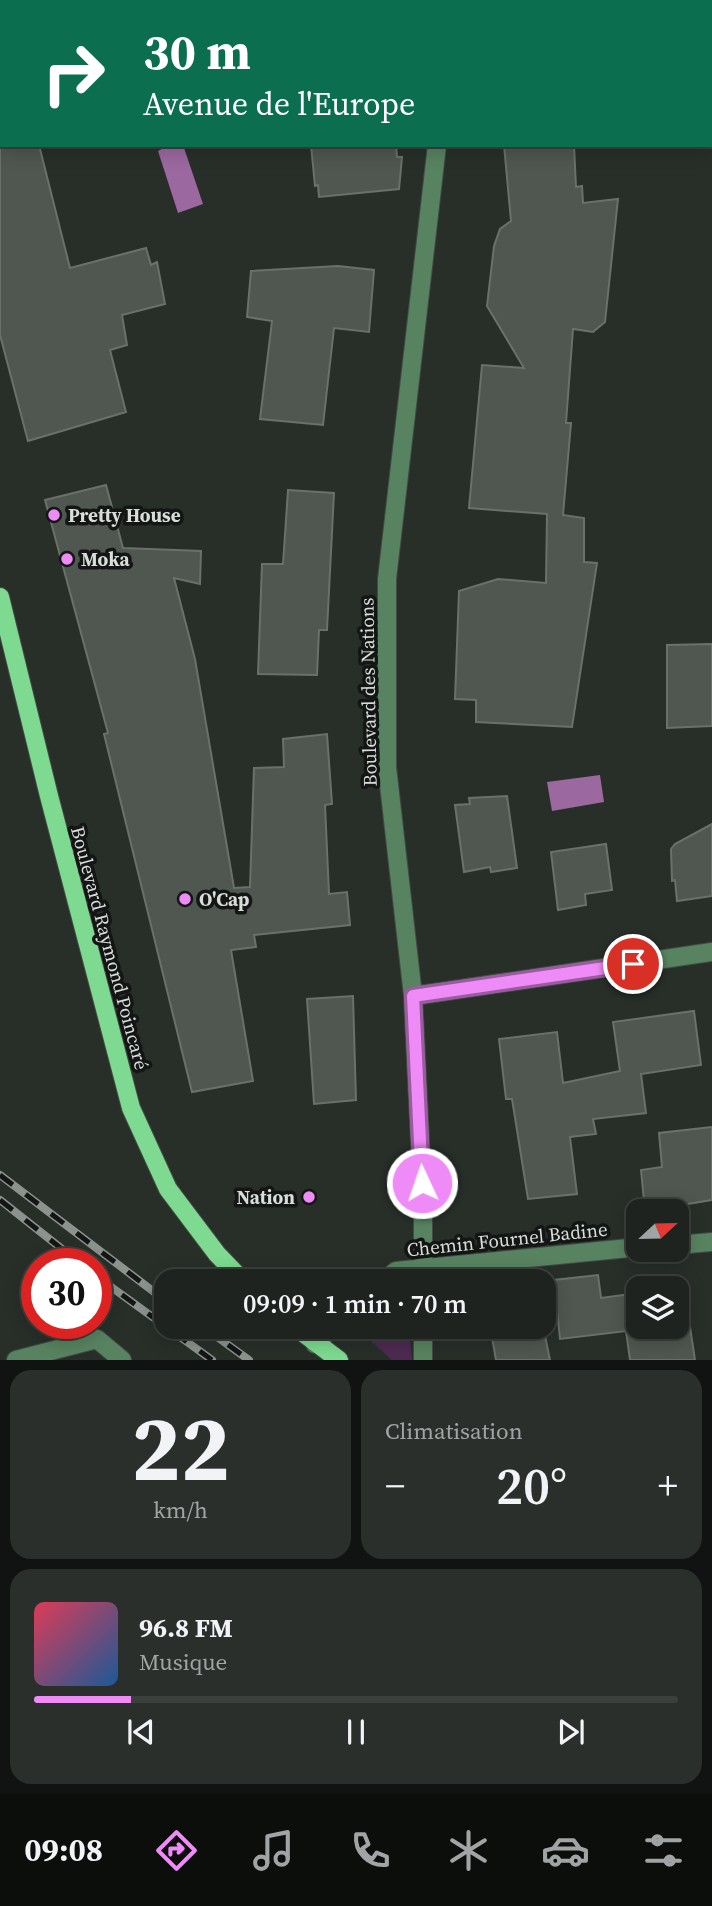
<!DOCTYPE html>
<html lang="fr">
<meta charset="utf-8">
<style>
body{margin:0;font-family:"Source Serif 4",serif;background:#2b2f2c;color:#f1f3f6;height:100vh;display:flex;flex-direction:column;font-size:26px;white-space:nowrap}
*{box-sizing:border-box;margin:0}
p{font-size:23px;color:#a1a4a4}
.icon{flex:none;width:38px;height:38px;fill:none;stroke:currentColor;stroke-width:2;stroke-linecap:round;stroke-linejoin:round}
.map{position:relative;height:1360px;overflow:hidden}
.panel{display:flex;flex-direction:column;gap:10px;padding:10px;background:#101311;flex:1}
.panel>*{flex:none}
.banner{position:absolute;left:0px;top:0px;width:712px;height:147px;box-shadow:0 4px 18px #0003,0 0 0 2px #3c403d;background:#0b6e4f;color:#fff;overflow:hidden}
.needle{width:46px;rotate:68deg}
.tools{position:absolute;left:626px;top:1199px;display:grid;gap:14px}
.tools a{display:grid;place-items:center;width:63px;height:63px;border-radius:14px;background:#1e231f;box-shadow:0 4px 18px #0003,0 0 0 2px #3c403d;font-size:35px}
.speed{position:absolute;left:21px;top:1248px;display:flex;gap:14px;font-size:35px;font-weight:700;text-align:center}
.speed>*{display:grid;place-content:center;width:91px;height:91px;border-radius:50%;background:#1e231f;box-shadow:0 4px 18px #0003,0 0 0 2px #3c403d;line-height:1}
.speed .limit{border:10px solid #d22;background:#fff;color:#111}
.pin{position:absolute;display:grid;place-items:center;width:60px;height:60px;color:#fff;margin:-30px;border:4px solid #fff;border-radius:50%;box-shadow:0 2px 7px #0007}
.me{position:absolute;width:77px;margin:-38px;rotate:357deg;stroke-linejoin:round;filter:drop-shadow(0 0 5px #0008)}
.turn{display:flex;align-items:center;gap:24px;height:147px;padding:0 28px;font-size:32px}
.turn .icon{width:91px;height:91px;stroke-width:2.5}
.turn b{display:block;font-size:49px;line-height:60px}
.big{font-size:52px;font-weight:600;line-height:1.1}
.panel .card{flex:1;display:flex;flex-direction:column;justify-content:center;gap:10px;min-width:0;padding:0 24px;border-radius:21px;background:#2b2f2c}
.panel .dial{align-items:center;gap:0}
.dial b{font-size:91px;line-height:1}
.song{display:flex;align-items:center;gap:21px}
.cover{width:84px;height:84px;border-radius:10px;background:linear-gradient(135deg,hsl(350 70% 55%),hsl(210 70% 35%))}
.played{height:7px;border-radius:4px;background:linear-gradient(90deg,#ef8bf7 15%,#3c403d 15%)}
.keys{display:flex;justify-content:space-around;direction:ltr}
.heat{display:flex;justify-content:space-between;align-items:center;font-size:38px;direction:ltr}
.panel .tiles{flex:1;display:grid;gap:10px;grid-template-columns:1fr 1fr}
.card:last-child{grid-column:span 2}
.trip{position:absolute;left:154px;top:1269px;width:402px;height:70px;border-radius:21px;background:#1e231f;box-shadow:0 4px 18px #0003,0 0 0 2px #3c403d;font-weight:600;line-height:70px;text-align:center}
.tab-bar{display:flex;height:112px;justify-content:space-around;align-items:center;background:#0c0e0c;color:#a1a4a4}
.tab-bar .icon{width:49px;height:49px}
.tab-bar .on{color:#ef8bf7}
.tab-bar b{font-size:32px;color:#f1f3f6}
.map>svg:first-child{display:block}
</style>
<div class="map">
<svg width="712" height="1360" viewBox="0 0 712 1360">
<rect width="100%" height="100%" fill="#282f29"/>
<path fill="#4e2a52" d="M 360,1327 L 409,1327 L 412,1360 L 392,1360 L 364,1335 Z"/>
<path fill="#9b68a0" d="M 169,145 L 183,145 L 203,204 L 178,213 L 158,151 Z
M 600,775 L 604,802 L 552,811 L 547,782 Z"/>
<path fill="#4f5750" stroke="#69716a" stroke-width="2" d="M 0,145 L 39,145 L 70,268 L 146,248 L 151,265 L 157,262 L 165,304 L 122,315 L 127,345 L 110,350 L 126,412 L 28,441 L 0,335 Z
M 311,145 L 396,145 L 397,157 L 402,157 L 399,189 L 319,197 L 318,185 L 315,186 Z
M 504,145 L 574,145 L 576,187 L 582,186 L 583,203 L 618,199 L 605,322 L 593,332 L 573,329 L 566,423 L 571,423 L 563,515 L 584,518 L 584,562 L 597,563 L 572,727 L 476,722 L 476,700 L 455,699 L 459,591 L 498,579 L 546,583 L 547,514 L 469,508 L 482,365 L 524,368 L 487,306 L 494,246 L 500,229 L 511,221 Z
M 338,266 L 374,270 L 369,332 L 334,328 L 323,425 L 260,419 L 272,321 L 247,317 L 251,271 Z
M 106,485 L 123,548 L 201,551 L 200,584 L 174,578 L 195,659 L 234,888 L 250,887 L 254,768 L 284,767 L 283,739 L 327,734 L 332,804 L 325,805 L 329,894 L 347,892 L 350,925 L 254,935 L 256,947 L 231,950 L 253,1081 L 192,1092 L 104,734 L 108,733 L 45,500 Z
M 288,490 L 334,493 L 327,630 L 319,630 L 317,675 L 258,674 L 262,564 L 283,564 Z
M 712,644 L 712,726 L 667,728 L 667,645 Z
M 507,796 L 517,868 L 491,872 L 490,867 L 464,872 L 455,805 L 470,804 L 469,798 Z
M 712,824 L 712,896 L 677,901 L 675,880 L 672,881 L 671,849 L 675,844 Z
M 606,844 L 612,890 L 585,894 L 586,905 L 558,910 L 551,852 Z
M 353,996 L 356,1100 L 314,1104 L 307,999 Z
M 694,1011 L 701,1065 L 641,1074 L 646,1113 L 593,1119 L 596,1134 L 570,1137 L 577,1194 L 528,1199 L 512,1099 L 506,1099 L 499,1039 L 557,1032 L 563,1083 L 620,1071 L 613,1022 Z
M 712,1127 L 712,1200 L 645,1211 L 641,1170 L 662,1167 L 659,1133 Z
M 598,1275 L 601,1298 L 639,1293 L 639,1326 L 677,1326 L 677,1288 L 674,1288 L 684,1287 L 695,1360 L 630,1360 L 626,1331 L 560,1339 L 554,1280 Z
M 490,1326 L 543,1326 L 550,1360 L 496,1360 Z"/>
<g fill="none" stroke-linecap="round" stroke-linejoin="round">
<defs>
<path id="minor" d="M 434,0 L 434,2
M 413,996 L 712,952
M 677,1245 L 712,1242
M 384,1281 L 396,1271 L 639,1247
M 423,1281 L 423,1203 L 413,996 L 387,767 L 387,579 L 437,145
M 423,1326 L 423,1360
M 315,1344 L 334,1326
M 16,1360 L 97,1339 L 122,1360"/>
<path id="major" d="M 0,597 L 49,796 L 131,1108 L 168,1189 L 217,1254 L 243,1281
M 294,1326 L 339,1360"/>
</defs>
<use href="#minor" stroke="#444b45" stroke-width="20"/>
<use href="#major" stroke="#444b45" stroke-width="20"/>
<use href="#minor" stroke="#588360" stroke-width="18"/>
<use href="#major" stroke="#7dda90" stroke-width="18"/>
<defs>
<path id="rail" d="M 0,1175 L 166,1301
M 0,1200 L 81,1264
M 96,1276 L 212,1360
M 202,1326 L 249,1360"/>
</defs>
<use href="#rail" stroke="#8c928d" stroke-width="8"/>
<use href="#rail" stroke="#131614" stroke-width="5" stroke-dasharray="16" stroke-linecap="butt"/>
</g>
<g fill="none" stroke-linecap="round" stroke-linejoin="round">
<defs>
<path id="route" d="M 422,1183 L 413,996 L 633,964"/>
</defs>
<use href="#route" stroke="#9b5aa1" stroke-width="18"/>
<use href="#route" stroke="#ef8bf7" stroke-width="12"/>
</g>
<g fill="#ef8bf7" stroke="#131614" stroke-width="2.5">
<circle cx="54" cy="515" r="7"/>
<circle cx="67" cy="559" r="7"/>
<circle cx="185" cy="899" r="7"/>
<circle cx="309" cy="1197" r="7"/>
</g>
<g text-anchor="middle" stroke-width="7" stroke-linejoin="round" paint-order="stroke">
<g font-size="19" font-weight="bold" fill="#d8ddd9" stroke="#131614" text-anchor="start">
<text x="68" y="522">Pretty House</text>
<text x="81" y="566">Moka</text>
<text x="199" y="906">O'Cap</text>
<text x="295" y="1204" text-anchor="end">Nation</text>
</g>
<g font-size="19" fill="#d8ddd9" stroke="#131614">
<text transform="translate(368 692) rotate(-91)" y="7">Boulevard des Nations</text>
<text transform="translate(110 948) rotate(75)" y="7">Boulevard Raymond Poincaré</text>
<text transform="translate(507 1239) rotate(-6)" y="7">Chemin Fournel Badine</text>
</g>
</g>
</svg>
<div class="tools">
<a><svg class="needle" viewBox="-14 -14 28 28"><path d="M0-13l5 13h-10z" fill="#e53935"/><path d="M0 13l5-13h-10z" fill="#a1a4a4"/></svg></a>
<a><svg class="icon" aria-label="layers" viewBox="0 0 24 24"><path d="M12 4l9 5-9 5-9-5zM3 14l9 5 9-5"/></svg></a>
</div>
<div class="speed"><div class="limit">30</div></div>
<div class="pin" style="left:633px;top:964px;background:#d93025"><svg class="icon" aria-label="arrive" viewBox="0 0 24 24"><path d="M6 21V4h12l-3 4 3 4H6"/></svg></div>
<svg class="me" style="left:422px;top:1183px" viewBox="-20 -20 40 40"><circle r="17" fill="#ef8bf7" stroke="#fff" stroke-width="3"/><path d="M0-11L8 9 0 5-8 9z" fill="#fff"/></svg>
<div class="trip">09:09 · 1 min · 70 m</div>
<div class="banner">
<div class="turn"><svg class="icon" aria-label="right" viewBox="0 0 24 24"><path d="M7 20v-9h11M14 6l5 5-5 5"/></svg><div><b>30 m</b>Avenue de l'Europe</div></div>
</div>
</div>
<section class="panel">
<div class="tiles">
<div class="card dial"><b>22</b><p>km/h</p></div>
<div class="card"><p>Climatisation</p>
<div class="heat"><a>−</a><b class="big">20°</b><a>+</a></div>
</div>
<div class="card">
<div class="song"><i class="cover"></i><div><b>96.8 FM</b><p>Musique</p></div></div>
<div class="played"></div>
<div class="keys"><svg class="icon" aria-label="previous" viewBox="0 0 24 24"><path d="M18 5L8 12l10 7zM5 5v14"/></svg><svg class="icon" aria-label="pause" viewBox="0 0 24 24"><path d="M8 5v14M16 5v14"/></svg><svg class="icon" aria-label="next" viewBox="0 0 24 24"><path d="M6 5l10 7-10 7zM19 5v14"/></svg></div>
</div>
</div>
</section>
<nav class="tab-bar">
<b>09:08</b>
<svg class="icon on" aria-label="directions" viewBox="0 0 24 24"><path d="M12 3l9 9-9 9-9-9zM9 14v-3h6M13 9l2 2-2 2"/></svg>
<svg class="icon" aria-label="music" viewBox="0 0 24 24"><path d="M9 18V5l10-2v13"/><circle cx="6" cy="18" r="3"/><circle cx="16" cy="16" r="3"/></svg>
<svg class="icon" aria-label="phone" viewBox="0 0 24 24"><path d="M5 4h4l2 5-3 2q2 4 5 5l2-3 5 2v4C11 20 4 13 5 4z"/></svg>
<svg class="icon" aria-label="climate" viewBox="0 0 24 24"><path d="M12 3v18M4 7l16 10M4 17L20 7"/></svg>
<svg class="icon" aria-label="car" viewBox="0 0 24 24"><path d="M5 17H2v-5l4-1 3-4h7l3 4 3 1v5h-3M9 17h6M6 11h13"/><circle cx="7" cy="17" r="2"/><circle cx="17" cy="17" r="2"/></svg>
<svg class="icon" aria-label="filters" viewBox="0 0 24 24"><path d="M4 7h16M4 17h16"/><circle cx="9" cy="7" r="2"/><circle cx="15" cy="17" r="2"/></svg>
</nav>
